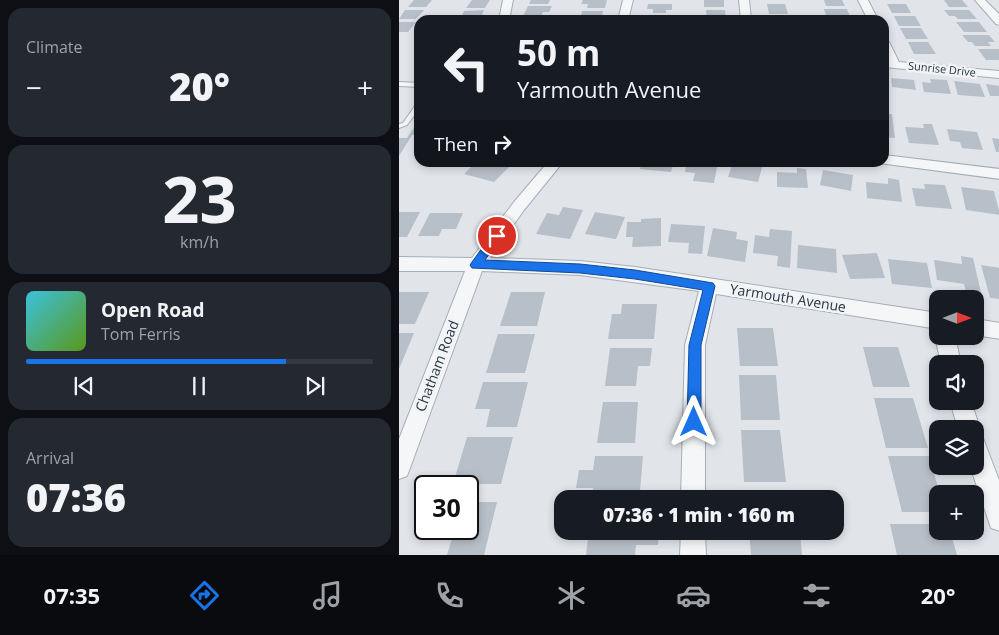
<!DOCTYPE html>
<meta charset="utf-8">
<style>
body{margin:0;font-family:"Open Sans",sans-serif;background:#242831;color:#f1f3f6;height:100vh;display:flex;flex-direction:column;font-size:19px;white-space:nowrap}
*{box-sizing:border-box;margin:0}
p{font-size:16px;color:#9ea1a6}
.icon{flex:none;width:28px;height:28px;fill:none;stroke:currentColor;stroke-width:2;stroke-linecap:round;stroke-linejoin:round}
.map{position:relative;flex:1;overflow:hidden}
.sheet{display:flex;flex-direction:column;gap:8px;padding:8px;background:#0d0f14;width:399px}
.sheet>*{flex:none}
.hud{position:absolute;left:15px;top:15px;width:475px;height:152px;border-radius:15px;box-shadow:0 2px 8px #0003;background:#171b24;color:#f1f3f6;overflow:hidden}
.needle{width:32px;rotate:90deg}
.buttons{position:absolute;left:530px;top:290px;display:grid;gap:10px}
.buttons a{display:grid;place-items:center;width:55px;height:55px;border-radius:10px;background:#171b24;box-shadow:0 2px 8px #0003;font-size:25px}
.speed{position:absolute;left:15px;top:475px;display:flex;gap:10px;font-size:25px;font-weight:700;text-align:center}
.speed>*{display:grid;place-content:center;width:65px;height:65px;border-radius:50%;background:#171b24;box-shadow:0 2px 8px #0003;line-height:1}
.speed .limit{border:2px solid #111;border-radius:8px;background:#fff;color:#111}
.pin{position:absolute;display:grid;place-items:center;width:42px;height:42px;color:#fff;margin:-21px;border:2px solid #fff;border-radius:50%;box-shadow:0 1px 5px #0007}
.me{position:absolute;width:55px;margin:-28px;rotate:0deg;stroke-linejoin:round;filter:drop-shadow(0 0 4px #0008)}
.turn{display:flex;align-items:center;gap:18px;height:105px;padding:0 20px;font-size:22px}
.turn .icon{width:65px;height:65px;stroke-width:2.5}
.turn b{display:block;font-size:35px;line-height:42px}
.then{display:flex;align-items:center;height:48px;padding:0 20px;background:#0003;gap:10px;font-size:19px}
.big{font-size:38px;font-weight:800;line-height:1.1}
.sheet .widget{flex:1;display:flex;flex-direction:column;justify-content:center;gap:8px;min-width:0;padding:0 18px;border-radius:15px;background:#242831}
.sheet .dial{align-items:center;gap:0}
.dial b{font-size:65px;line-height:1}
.song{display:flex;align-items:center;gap:15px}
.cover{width:60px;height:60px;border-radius:8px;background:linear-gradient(135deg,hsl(190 70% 55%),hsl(90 70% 35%))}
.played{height:5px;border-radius:2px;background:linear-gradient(90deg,#1a73e8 75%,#363941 75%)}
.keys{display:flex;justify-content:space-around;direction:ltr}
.heat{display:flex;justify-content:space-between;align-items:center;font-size:28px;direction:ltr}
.trip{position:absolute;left:155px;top:490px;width:290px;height:50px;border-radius:15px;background:#171b24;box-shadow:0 2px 8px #0003;font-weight:800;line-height:50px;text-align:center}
.tabs{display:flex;height:80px;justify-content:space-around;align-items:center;background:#090b0e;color:#9ea1a6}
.tabs .icon{width:35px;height:35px}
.tabs .on{color:#1a73e8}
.tabs b{font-size:22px;color:#f1f3f6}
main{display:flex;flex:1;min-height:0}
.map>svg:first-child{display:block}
</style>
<main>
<section class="sheet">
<div class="widget"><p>Climate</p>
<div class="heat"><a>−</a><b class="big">20°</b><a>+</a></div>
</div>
<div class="widget dial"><b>23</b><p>km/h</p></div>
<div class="widget">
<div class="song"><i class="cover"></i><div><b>Open Road</b><p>Tom Ferris</p></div></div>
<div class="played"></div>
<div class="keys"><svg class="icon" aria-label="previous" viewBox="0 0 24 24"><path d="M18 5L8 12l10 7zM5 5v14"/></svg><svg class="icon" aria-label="pause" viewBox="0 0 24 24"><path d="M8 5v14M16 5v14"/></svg><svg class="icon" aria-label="next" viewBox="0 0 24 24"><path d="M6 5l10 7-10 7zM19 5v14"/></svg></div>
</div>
<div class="widget"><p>Arrival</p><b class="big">07:36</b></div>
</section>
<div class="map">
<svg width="601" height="555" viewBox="0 0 601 555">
<rect width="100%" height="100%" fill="#e1e5ea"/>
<path fill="#b7bfc8" d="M 15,0 L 33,0 L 27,7 L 9,7 Z
M 73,0 L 91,0 L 86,8 L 67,8 Z
M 132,0 L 151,0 L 149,4 L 130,4 Z
M 184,0 L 208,0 L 206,8 L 188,8 L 189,4 L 182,4 Z
M 305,0 L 325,0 L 325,7 L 305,7 Z
M 425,0 L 443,0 L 446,6 L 427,6 Z
M 545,0 L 563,0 L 569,7 L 550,7 Z
M 249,4 L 273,4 L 273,10 L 267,10 L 267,13 L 254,13 L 254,9 L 248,9 Z
M 368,4 L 386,4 L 389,14 L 370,14 Z
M 488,4 L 507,4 L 512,13 L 493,13 Z
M 129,6 L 153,6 L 150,12 L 144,12 L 142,16 L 124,16 Z
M 425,9 L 448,9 L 452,19 L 435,19 L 434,15 L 427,15 Z
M 6,10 L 25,10 L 17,19 L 0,19 Z
M 85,10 L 81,20 L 61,20 L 65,11 Z
M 307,10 L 326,10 L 327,19 L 308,20 Z
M 545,10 L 570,10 L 578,19 L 559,19 L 556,16 L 550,16 Z
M 183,11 L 204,11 L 203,18 L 181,20 Z
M 370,16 L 389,16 L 390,20 L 371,20 Z
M 495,16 L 516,16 L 522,26 L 500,26 Z
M 247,17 L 266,17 L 266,20 L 246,20 Z
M 0,22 L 17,22 L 9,32 L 0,32 Z
M 557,22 L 580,22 L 588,32 L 565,32 Z
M 501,28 L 522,28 L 529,39 L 507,39 Z
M 563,35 L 590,35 L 596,42 L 589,42 L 592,46 L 576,46 L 573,42 L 569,42 Z
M 509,42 L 529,42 L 537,54 L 515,54 Z
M 579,49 L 601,49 L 601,60 L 587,60 Z
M 492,78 L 515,80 L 517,90 L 493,87 Z
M 531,79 L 548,80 L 552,94 L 525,92 L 523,82 L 532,83 Z
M 555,81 L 581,84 L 586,97 L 559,95 Z
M 587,84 L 601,86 L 601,96 L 591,96 Z
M 485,114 L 493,114 L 496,138 L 485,137 Z
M 20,120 L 20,135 L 13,135 L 0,156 L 0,138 L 8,138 Z
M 524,124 L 533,124 L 540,145 L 510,143 L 506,127 L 525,128 Z
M 548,129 L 578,132 L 584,150 L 563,148 L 561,142 L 551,141 Z
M 593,138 L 601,139 L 601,152 L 597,152 Z
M 77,162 L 107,162 L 113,164 L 95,182 L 65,174 Z
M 243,162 L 275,162 L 272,172 L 241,169 Z
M 288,162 L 319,162 L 315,183 L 294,181 L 296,173 L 286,172 Z
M 334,162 L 364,164 L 359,182 L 329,177 Z
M 398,168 L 407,169 L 409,188 L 378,187 L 378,172 L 398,173 Z
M 424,170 L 454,175 L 452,191 L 421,185 Z
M 489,178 L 500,180 L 503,202 L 468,198 L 467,182 L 489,184 Z
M 525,184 L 546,185 L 553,209 L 517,206 L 513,188 L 526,189 Z
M 562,187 L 595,191 L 601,215 L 567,210 Z
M 164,207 L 184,210 L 171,239 L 137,234 L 148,213 L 160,215 Z
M 0,212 L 21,212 L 8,237 L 0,237 Z
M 196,212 L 226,217 L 217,239 L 186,234 Z
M 31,213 L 64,213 L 57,229 L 43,229 L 40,236 L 19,236 Z
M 262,218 L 262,246 L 233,247 L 234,237 L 227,237 L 228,222 L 242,222 L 242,219 Z
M 272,224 L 306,226 L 303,254 L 289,253 L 290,243 L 269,242 Z
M 314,228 L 338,232 L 337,239 L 349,241 L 346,262 L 308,256 Z
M 371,229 L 393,231 L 391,268 L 378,266 L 379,256 L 354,253 L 356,235 L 370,237 Z
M 399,245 L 437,249 L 438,273 L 398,268 Z
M 478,253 L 486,278 L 451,279 L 443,255 Z
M 562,256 L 574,258 L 583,297 L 568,295 L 565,284 L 538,280 L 535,260 L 563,264 Z
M 489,259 L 528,263 L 533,288 L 493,284 Z
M 582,265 L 601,268 L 601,299 L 591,298 Z
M 0,292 L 30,292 L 16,324 L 0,324 Z
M 112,292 L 146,292 L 138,326 L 101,326 Z
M 223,304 L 258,304 L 255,339 L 209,339 L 213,314 L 222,314 Z
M 338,328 L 374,328 L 379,366 L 341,366 Z
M 0,333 L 15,333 L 0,369 Z
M 99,334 L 136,334 L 126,373 L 87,373 Z
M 464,347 L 499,347 L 511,387 L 474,387 Z
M 211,348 L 253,348 L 251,366 L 239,366 L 237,386 L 206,386 Z
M 340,375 L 377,375 L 381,420 L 342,420 Z
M 84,382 L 129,382 L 118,427 L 87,427 L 91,409 L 76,409 Z
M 475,398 L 514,398 L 529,448 L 487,448 Z
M 204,402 L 239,402 L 236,443 L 198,443 Z
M 342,430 L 381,430 L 387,482 L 345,482 Z
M 68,437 L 114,437 L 102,484 L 54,484 Z
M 196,456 L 244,456 L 241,491 L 225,491 L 224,499 L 192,499 L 194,488 L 177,488 L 180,470 L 194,470 Z
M 489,456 L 530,456 L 541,494 L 539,494 L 539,512 L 503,512 Z
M 348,494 L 396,494 L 397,499 L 349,499 Z
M 69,502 L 98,502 L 85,555 L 48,555 L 56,529 L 69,529 Z
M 491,524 L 539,524 L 539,531 L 551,531 L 558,555 L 498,555 Z
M 190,531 L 260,531 L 259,545 L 237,545 L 236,555 L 187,555 Z
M 350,531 L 401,531 L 403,555 L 352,555 Z"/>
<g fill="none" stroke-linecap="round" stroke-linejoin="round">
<defs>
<path id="service" d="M 0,82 L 20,83 L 20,87 L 0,86 Z
M 20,102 L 20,109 L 8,125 L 0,128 L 0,124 L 4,123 L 18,103 Z"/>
<path id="minor" d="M 104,0 L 114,0 L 110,20 L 100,20 Z
M 224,0 L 234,0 L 229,20 L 219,20 Z
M 340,0 L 350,0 L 352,20 L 342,20 Z
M 459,0 L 469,0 L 479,20 L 469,20 Z
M 576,0 L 586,0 L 601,15 L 601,25 L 597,24 Z
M 485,39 L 490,42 L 500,62 L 601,71 L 601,78 L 485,67 L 485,61 L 488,61 L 485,54 Z
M 485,155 L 601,169 L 601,179 L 480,163 L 485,162 Z
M 149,162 L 164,162 L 125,210 L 91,258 L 181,261 L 236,267 L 539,313 L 539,329 L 317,294 L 306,345 L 306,499 L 282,499 L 286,345 L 300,291 L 181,275 L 83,271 L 11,468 L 8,476 L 0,479 L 0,439 L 66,271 L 0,271 L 0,257 L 73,258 L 115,202 Z
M 576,319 L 601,323 L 601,339 L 576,335 Z
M 539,331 L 539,336 L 556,336 L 562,364 L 542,364 L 536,336 Z
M 551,401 L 572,401 L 581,429 L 578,436 L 584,438 L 601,483 L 601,531 L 592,528 L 571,466 L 576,466 L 576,429 L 559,429 Z
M 282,531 L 306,531 L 307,555 L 281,555 Z"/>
</defs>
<use href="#service" stroke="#a6adb5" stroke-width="2"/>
<use href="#minor" stroke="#a6adb5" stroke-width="2"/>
<use href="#service" fill="#f4f6f8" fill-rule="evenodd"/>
<use href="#minor" fill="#f4f6f8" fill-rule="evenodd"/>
</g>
<path fill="#1a73e8" stroke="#114b97" d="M 98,232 L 103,236 L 86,260 L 181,264 L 236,270 L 314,283 L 316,286 L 302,345 L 302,422 L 300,427 L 295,429 L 290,427 L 288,422 L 290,345 L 304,290 L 236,279 L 181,273 L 73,268 L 71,265 L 73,262 L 94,233 Z"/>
<g text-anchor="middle" stroke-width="5" stroke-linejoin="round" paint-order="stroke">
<g font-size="11" fill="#283543" stroke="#f0f4f7">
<text transform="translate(543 69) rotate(6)" y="4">Sunrise Drive</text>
</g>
<g font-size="14" fill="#283543" stroke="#f0f4f7">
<text transform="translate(389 298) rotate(9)" y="5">Yarmouth Avenue</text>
<text transform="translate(38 366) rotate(-69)" y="5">Chatham Road</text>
</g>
</g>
</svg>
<div class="buttons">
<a><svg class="needle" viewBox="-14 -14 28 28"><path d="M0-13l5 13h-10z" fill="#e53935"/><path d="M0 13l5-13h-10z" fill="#9ea1a6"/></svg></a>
<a><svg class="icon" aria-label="sound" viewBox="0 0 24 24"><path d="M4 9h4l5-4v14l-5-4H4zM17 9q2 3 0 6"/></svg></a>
<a><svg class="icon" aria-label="layers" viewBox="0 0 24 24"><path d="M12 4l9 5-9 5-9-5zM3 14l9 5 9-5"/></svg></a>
<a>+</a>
</div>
<div class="speed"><div class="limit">30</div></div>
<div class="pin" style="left:98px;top:236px;background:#d93025"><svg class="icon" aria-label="arrive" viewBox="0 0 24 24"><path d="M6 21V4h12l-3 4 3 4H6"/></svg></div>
<svg class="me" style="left:295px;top:422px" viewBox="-20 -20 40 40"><path d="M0-17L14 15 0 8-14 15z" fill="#1a73e8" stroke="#fff" stroke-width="4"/></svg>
<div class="trip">07:36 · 1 min · 160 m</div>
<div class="hud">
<div class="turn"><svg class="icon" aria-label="left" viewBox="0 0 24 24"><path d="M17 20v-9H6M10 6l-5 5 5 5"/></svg><div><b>50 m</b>Yarmouth Avenue</div></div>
<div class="then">Then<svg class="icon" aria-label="right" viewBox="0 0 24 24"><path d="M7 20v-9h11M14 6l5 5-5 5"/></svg></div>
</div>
</div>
</main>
<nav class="tabs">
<b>07:35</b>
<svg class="icon on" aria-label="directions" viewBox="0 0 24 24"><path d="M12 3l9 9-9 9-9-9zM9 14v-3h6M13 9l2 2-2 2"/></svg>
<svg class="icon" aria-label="music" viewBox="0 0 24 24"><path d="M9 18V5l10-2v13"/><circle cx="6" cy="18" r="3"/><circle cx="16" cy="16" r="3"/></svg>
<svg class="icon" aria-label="phone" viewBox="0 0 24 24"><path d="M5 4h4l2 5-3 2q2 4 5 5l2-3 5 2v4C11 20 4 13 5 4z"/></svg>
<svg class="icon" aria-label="climate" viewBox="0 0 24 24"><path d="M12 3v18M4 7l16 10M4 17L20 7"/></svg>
<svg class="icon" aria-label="car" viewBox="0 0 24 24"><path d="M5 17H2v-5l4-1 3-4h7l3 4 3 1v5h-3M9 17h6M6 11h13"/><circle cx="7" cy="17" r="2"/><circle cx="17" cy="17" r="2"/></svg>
<svg class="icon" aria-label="filters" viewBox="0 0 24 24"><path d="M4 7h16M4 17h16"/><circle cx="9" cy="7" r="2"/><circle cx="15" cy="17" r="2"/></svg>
<b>20°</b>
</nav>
